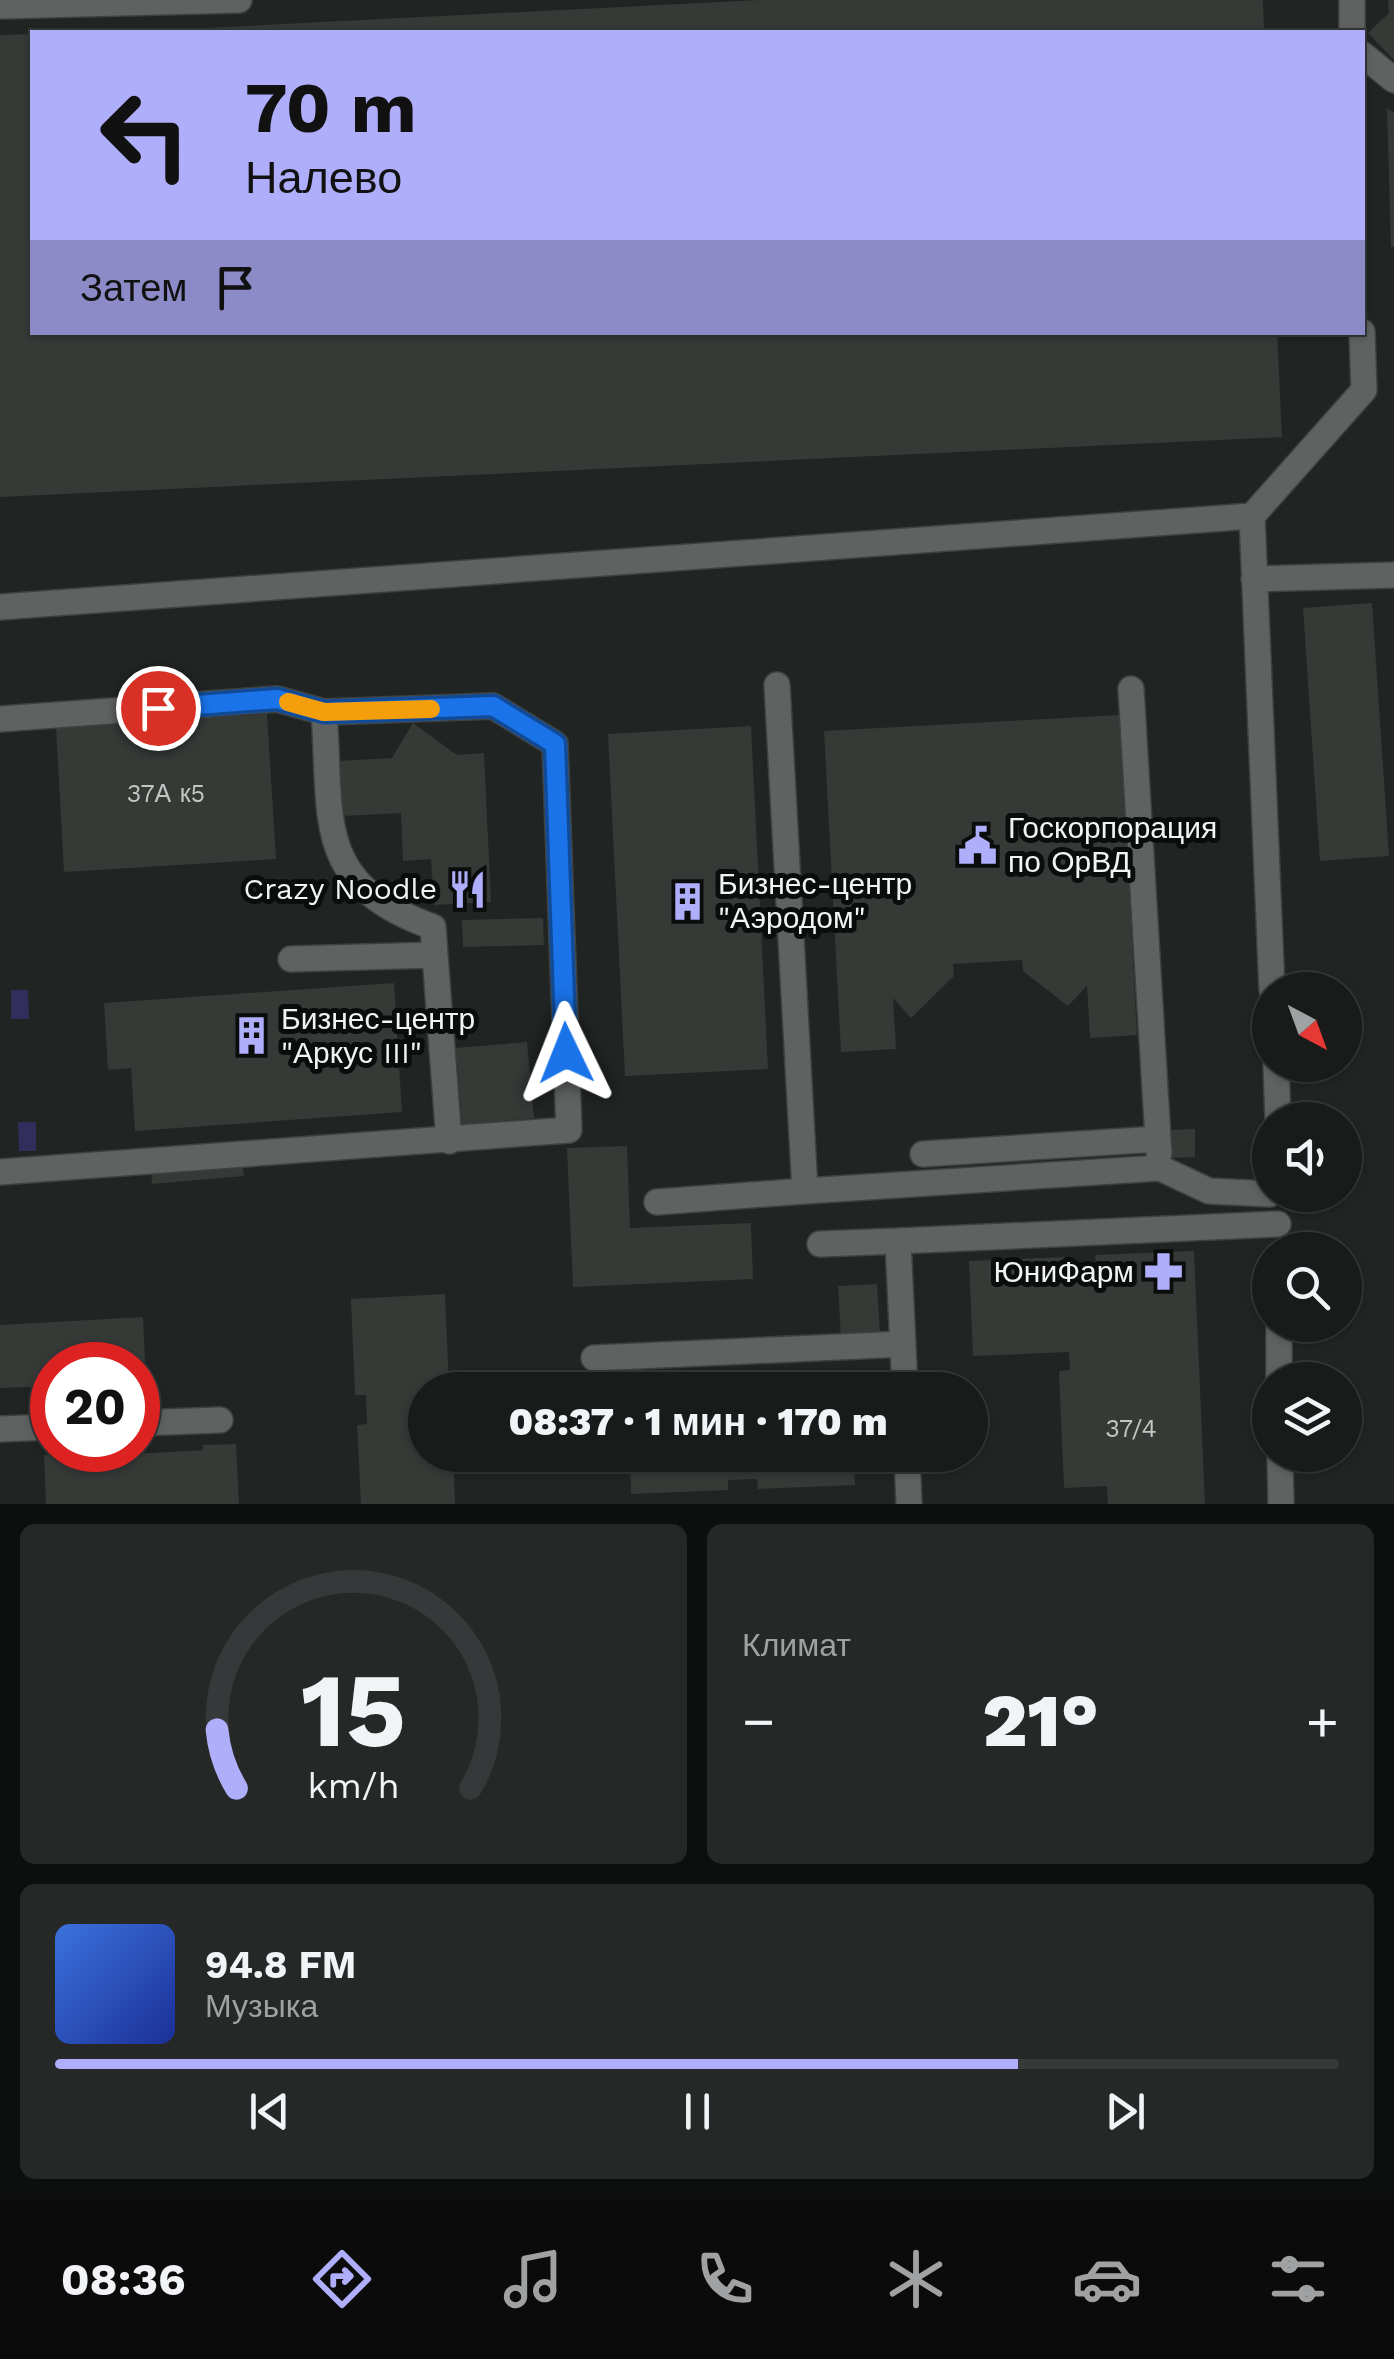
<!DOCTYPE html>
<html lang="ru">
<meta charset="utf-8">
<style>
body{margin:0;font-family:"Work Sans",sans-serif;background:#252827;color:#f1f3f6;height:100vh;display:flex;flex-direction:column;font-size:38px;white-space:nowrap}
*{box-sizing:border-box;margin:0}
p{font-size:32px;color:#9fa1a2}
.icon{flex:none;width:55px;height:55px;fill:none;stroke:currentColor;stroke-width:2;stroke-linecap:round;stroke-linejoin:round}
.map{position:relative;height:1504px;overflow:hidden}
.side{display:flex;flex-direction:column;gap:20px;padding:20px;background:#0d0f0e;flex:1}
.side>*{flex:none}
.guide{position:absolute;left:30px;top:30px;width:1335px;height:305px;border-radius:0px;box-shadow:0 2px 8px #0004,0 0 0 2px #363939;background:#afaefa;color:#111;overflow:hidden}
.needle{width:65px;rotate:139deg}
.tools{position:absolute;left:1252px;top:972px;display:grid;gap:20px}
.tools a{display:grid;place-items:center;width:110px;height:110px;border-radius:50%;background:#181b1a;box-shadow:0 2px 8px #0004,0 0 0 2px #363939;font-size:50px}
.speed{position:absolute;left:30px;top:1342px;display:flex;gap:20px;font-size:50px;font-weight:700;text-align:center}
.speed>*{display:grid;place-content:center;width:130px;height:130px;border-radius:50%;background:#181b1a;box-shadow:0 2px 8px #0004,0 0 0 2px #363939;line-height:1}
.speed .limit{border:15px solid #d22;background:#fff;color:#111}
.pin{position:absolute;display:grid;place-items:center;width:85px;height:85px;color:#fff;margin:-42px;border:5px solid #fff;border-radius:50%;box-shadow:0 2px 10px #0007}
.me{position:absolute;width:110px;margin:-55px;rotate:358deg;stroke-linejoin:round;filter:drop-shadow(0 0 8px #0008)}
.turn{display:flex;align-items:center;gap:35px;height:210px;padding:0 50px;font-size:45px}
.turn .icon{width:130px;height:130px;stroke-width:2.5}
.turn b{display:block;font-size:70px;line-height:85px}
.then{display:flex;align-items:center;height:95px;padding:0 50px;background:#0003;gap:20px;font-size:38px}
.big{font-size:75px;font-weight:800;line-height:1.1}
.side .card{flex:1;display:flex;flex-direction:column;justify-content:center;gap:15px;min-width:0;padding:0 35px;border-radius:15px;background:#252827}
.side .dial{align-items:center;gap:0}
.dial svg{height:260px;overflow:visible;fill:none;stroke:#363939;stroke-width:7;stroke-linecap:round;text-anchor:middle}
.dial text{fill:#f1f3f6;stroke:none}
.song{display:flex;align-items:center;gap:30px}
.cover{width:120px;height:120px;border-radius:15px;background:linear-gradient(135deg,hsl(220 70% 55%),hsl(230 70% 35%))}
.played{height:10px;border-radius:5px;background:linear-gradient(90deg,#afaefa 75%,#363939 75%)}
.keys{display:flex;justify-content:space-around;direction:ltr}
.heat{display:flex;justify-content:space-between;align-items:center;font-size:55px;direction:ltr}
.side .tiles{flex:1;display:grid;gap:20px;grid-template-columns:1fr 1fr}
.card:last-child{grid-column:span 2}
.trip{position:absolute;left:408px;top:1372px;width:580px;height:100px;border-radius:50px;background:#181b1a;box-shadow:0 2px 8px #0004,0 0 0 2px #363939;font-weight:800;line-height:100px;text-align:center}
.tab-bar{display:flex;height:160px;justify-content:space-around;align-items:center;background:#0a0b0a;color:#9fa1a2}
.tab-bar .icon{width:70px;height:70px}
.tab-bar .current{color:#afaefa}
.tab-bar b{font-size:45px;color:#f1f3f6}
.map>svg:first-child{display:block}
</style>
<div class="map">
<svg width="1394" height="1504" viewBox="0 0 1394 1504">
<rect width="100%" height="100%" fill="#202422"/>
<path fill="#312e5c" d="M 11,990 L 28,990 L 29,1019 L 11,1019 Z
M 18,1122 L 36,1122 L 36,1151 L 19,1151 Z"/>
<path fill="#353a37" d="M 759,0 L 1263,0 L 1264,32 L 127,32 Z
M 1388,0 L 1394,0 L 1394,60 L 1368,33 L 1389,13 Z
M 32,34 L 32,332 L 1277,332 L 1282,437 L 0,497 L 0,35 Z
M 1387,108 L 1394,113 L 1394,247 L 1391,247 Z
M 1372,603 L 1389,856 L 1320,861 L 1303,608 Z
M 267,714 L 276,859 L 64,872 L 56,727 Z
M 1120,715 L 1137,1035 L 1090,1038 L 1087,986 L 1068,1006 L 1023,971 L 1022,960 L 953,964 L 954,976 L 911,1018 L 893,998 L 896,1049 L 841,1052 L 824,731 Z
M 413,723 L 457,755 L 484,753 L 491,902 L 434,905 L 431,859 L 403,861 L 401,813 L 341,816 L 338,761 L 392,758 Z
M 751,726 L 768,1069 L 625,1076 L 608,734 Z
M 543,918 L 544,945 L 463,947 L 462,920 Z
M 394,983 L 402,1112 L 135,1131 L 131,1068 L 108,1070 L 104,1003 Z
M 527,1042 L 534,1118 L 462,1125 L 456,1048 Z
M 1195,1129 L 1195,1157 L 1171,1158 L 1170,1130 Z
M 627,1146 L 630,1228 L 751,1223 L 753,1279 L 573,1287 L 567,1148 Z
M 242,1160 L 244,1176 L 152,1184 L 151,1168 Z
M 1194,1251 L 1205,1504 L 1108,1504 L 1107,1486 L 1064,1488 L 1059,1371 L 1070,1370 L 1069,1352 L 973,1356 L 969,1261 L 1066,1257 L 1067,1268 L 1096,1267 L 1095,1255 Z
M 877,1284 L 880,1335 L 841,1338 L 838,1286 Z
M 445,1294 L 449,1390 L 425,1390 L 425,1455 L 453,1455 L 455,1504 L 361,1504 L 357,1425 L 367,1424 L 366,1395 L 355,1395 L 351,1299 Z
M 143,1317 L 146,1381 L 138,1381 L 138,1365 L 52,1365 L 52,1386 L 0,1388 L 0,1325 Z
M 236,1444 L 239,1504 L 46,1504 L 44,1455 L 84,1452 L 85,1457 L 203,1450 L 203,1445 Z
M 630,1455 L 854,1455 L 855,1485 L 758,1489 L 757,1479 L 728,1480 L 728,1490 L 631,1494 Z"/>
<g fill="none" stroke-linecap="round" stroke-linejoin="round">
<defs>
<path id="minor" d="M 1352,0 L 1352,32
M 0,6 L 239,0
M 1362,54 L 1394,80
M 1252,516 L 1272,990
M 1254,579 L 1394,575
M 0,607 L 1252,516 L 1364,390 L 1362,332
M 777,685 L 805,1191 L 1160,1168 L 1209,1191 L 1270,1194
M 1131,689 L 1158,1139
M 0,719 L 277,699 L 324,712
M 291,959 L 435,955 L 449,1141
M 1276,1065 L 1278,1120
M 923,1154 L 1158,1139 L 1159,1153
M 0,1172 L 569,1130 L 555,744 L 493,706 L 324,712 C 332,821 313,884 433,927 L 435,955
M 657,1202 L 805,1191
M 820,1244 L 898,1241
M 1279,1325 L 1279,1380
M 594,1358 L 903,1344
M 905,1390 L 898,1241 L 1278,1224
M 138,1423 L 220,1420
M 0,1429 L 52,1427
M 907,1455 L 909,1504
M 1280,1455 L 1281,1504"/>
</defs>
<use href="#minor" stroke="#3d413f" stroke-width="28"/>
<use href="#minor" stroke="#5f6260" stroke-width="25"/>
</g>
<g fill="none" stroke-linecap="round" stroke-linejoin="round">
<defs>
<path id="route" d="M 158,708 L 277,699 L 324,712 L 493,706 L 555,744 L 566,1053"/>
</defs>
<use href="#route" stroke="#114b97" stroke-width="25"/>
<use href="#route" stroke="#1a73e8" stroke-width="18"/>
<path stroke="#f59e0b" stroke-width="18" d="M 288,702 L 324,712 L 431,709"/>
</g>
<defs>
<symbol id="civic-bare" viewBox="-9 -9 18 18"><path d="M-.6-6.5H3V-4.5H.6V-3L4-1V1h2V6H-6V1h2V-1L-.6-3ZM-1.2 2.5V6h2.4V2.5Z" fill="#afaefa" stroke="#0b0d0c" stroke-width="2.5" paint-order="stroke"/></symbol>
<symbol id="restaurant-bare" viewBox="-9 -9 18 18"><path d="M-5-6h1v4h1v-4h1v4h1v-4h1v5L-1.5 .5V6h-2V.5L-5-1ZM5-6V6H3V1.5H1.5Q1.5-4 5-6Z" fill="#afaefa" stroke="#0b0d0c" stroke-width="2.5" paint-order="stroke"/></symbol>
<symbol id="building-bare" viewBox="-9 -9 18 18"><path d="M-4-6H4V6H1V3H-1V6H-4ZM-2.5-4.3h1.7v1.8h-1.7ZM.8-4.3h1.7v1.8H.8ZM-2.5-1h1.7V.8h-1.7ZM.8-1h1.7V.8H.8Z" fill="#afaefa" stroke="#0b0d0c" stroke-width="2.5" paint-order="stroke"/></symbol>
<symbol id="pharmacy-bare" viewBox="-9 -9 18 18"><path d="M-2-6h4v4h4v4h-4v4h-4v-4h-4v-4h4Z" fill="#afaefa" stroke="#0b0d0c" stroke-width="2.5" paint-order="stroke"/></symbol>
</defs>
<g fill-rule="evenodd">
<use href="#civic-bare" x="950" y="818" width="55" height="55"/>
<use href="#restaurant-bare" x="440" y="862" width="55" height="55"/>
<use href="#building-bare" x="660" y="874" width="55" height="55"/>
<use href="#building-bare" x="224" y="1008" width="55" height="55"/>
<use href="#pharmacy-bare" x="1136" y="1244" width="55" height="55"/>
</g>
<g text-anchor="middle" stroke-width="10" stroke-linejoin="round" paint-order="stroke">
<g font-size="25" fill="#c2c6c3">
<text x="166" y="802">37А к5</text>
<text x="1131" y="1437">37/4</text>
</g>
<g font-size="30" fill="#f1f4f2" stroke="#0b0d0c" text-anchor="start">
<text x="1008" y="838">Госкорпорация<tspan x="1008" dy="34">по ОрВД</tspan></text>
<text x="718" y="894">Бизнес-центр<tspan x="718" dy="34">"Аэродом"</tspan></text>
<text x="437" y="899" text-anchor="end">Crazy Noodle</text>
<text x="281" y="1029">Бизнес-центр<tspan x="281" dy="34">"Аркус III"</tspan></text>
<text x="1134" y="1282" text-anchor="end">ЮниФарм</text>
</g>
</g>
</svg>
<div class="tools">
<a><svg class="needle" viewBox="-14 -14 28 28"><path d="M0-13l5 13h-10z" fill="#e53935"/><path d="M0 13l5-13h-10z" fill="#9fa1a2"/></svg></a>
<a><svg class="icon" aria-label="sound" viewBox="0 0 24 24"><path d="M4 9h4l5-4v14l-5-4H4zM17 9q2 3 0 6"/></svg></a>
<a><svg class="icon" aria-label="search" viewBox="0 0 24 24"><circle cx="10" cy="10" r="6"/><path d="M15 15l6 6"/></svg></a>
<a><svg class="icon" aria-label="layers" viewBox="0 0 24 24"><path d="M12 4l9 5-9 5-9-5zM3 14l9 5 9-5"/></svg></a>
</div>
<div class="speed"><div class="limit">20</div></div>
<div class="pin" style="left:158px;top:708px;background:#d93025"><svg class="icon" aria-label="arrive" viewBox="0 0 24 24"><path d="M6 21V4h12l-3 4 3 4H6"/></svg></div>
<svg class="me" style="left:566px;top:1053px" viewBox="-20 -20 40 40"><path d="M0-17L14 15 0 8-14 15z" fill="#1a73e8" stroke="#fff" stroke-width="4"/></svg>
<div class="trip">08:37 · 1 мин · 170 m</div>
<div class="guide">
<div class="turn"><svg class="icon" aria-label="left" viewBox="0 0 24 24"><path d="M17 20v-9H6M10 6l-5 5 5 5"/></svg><div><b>70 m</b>Налево</div></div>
<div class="then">Затем<svg class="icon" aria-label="arrive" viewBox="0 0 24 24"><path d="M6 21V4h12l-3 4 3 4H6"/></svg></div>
</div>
</div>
<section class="side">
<div class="tiles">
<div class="card dial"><svg viewBox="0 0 100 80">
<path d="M14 69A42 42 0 1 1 86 69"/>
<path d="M14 69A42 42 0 0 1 8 51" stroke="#afaefa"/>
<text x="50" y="56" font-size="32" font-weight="700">15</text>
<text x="50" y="72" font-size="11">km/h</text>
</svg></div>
<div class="card"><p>Климат</p>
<div class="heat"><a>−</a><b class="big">21°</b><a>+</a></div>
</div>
<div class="card">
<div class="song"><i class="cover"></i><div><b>94.8 FM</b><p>Музыка</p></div></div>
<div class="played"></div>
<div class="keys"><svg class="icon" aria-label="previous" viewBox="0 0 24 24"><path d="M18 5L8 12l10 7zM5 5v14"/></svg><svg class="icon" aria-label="pause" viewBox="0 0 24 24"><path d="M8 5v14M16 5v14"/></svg><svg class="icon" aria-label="next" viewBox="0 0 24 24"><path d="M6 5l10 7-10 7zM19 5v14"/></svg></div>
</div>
</div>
</section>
<nav class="tab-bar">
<b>08:36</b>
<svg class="icon current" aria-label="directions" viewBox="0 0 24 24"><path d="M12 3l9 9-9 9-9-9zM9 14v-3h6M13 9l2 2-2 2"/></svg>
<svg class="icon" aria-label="music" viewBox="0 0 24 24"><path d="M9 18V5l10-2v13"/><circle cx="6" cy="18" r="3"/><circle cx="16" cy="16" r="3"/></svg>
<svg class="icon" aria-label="phone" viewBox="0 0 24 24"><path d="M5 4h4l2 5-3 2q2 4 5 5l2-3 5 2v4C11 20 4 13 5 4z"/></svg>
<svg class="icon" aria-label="climate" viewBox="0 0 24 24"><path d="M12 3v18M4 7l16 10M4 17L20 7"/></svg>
<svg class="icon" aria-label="car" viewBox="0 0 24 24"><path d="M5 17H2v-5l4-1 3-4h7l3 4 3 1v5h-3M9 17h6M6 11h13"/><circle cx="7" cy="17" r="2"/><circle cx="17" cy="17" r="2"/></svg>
<svg class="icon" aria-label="filters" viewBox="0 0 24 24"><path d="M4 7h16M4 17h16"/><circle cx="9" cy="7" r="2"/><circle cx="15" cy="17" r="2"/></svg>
</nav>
